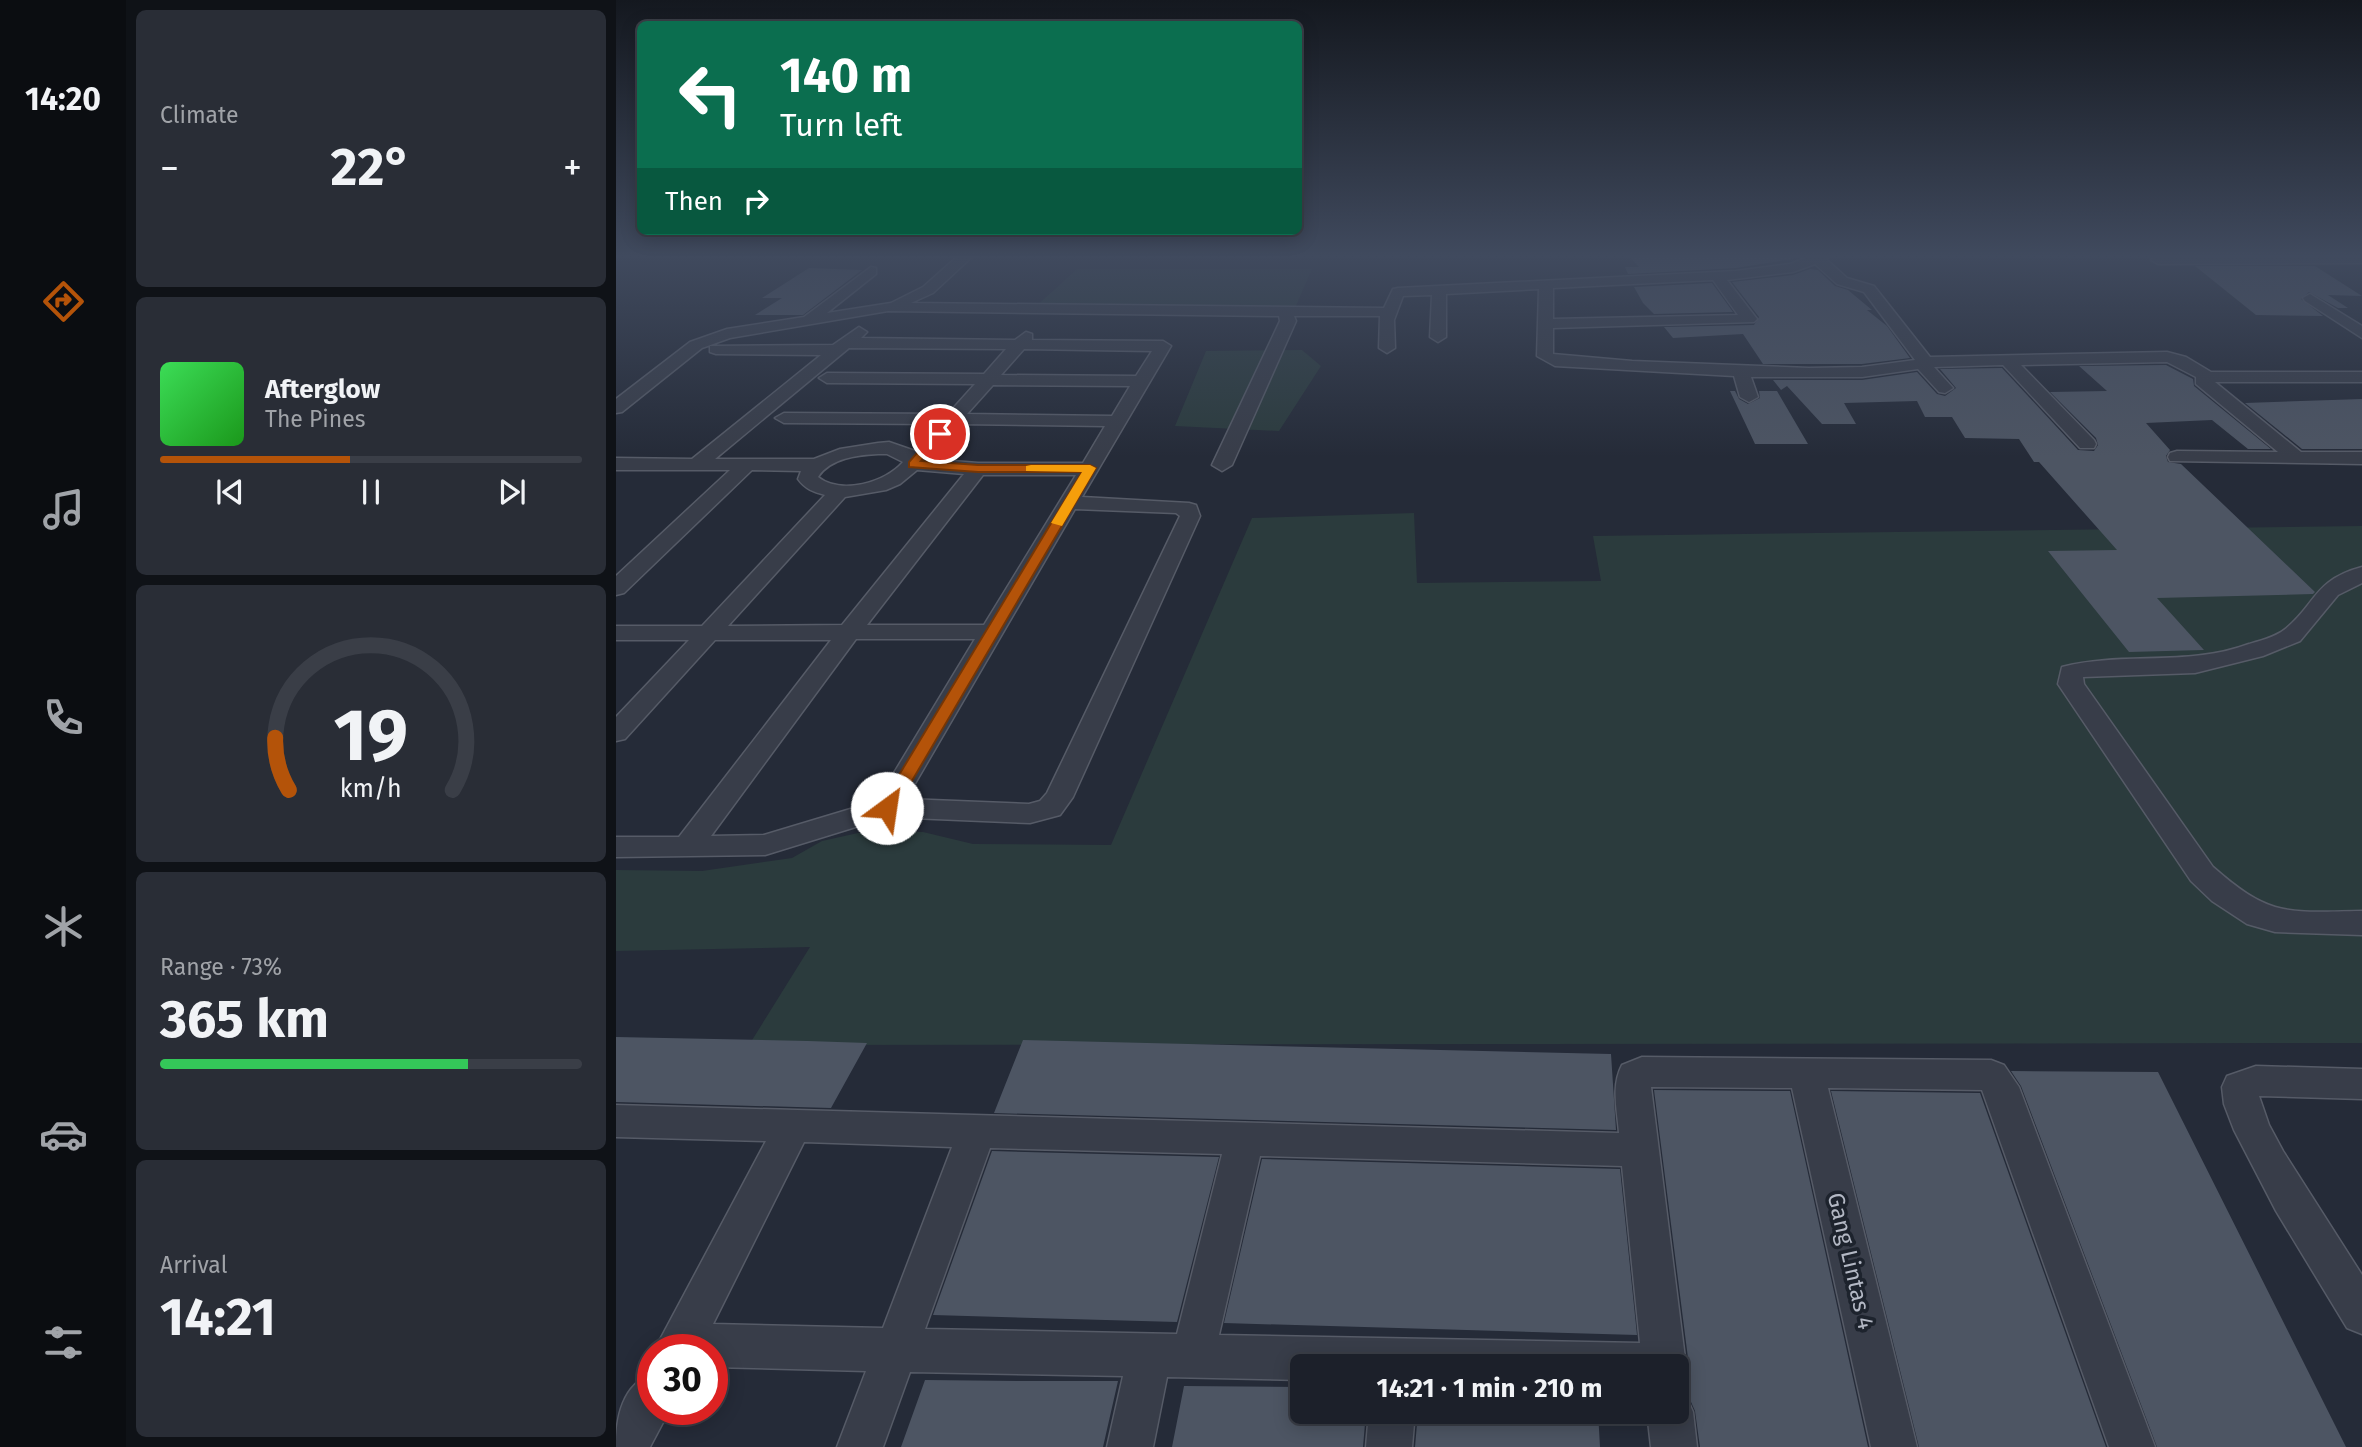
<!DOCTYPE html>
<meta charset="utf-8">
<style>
body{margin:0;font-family:"Fira Sans",sans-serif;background:#292d36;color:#f1f3f6;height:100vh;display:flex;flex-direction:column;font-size:26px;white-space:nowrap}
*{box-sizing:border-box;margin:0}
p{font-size:23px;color:#a0a3a8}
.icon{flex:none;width:38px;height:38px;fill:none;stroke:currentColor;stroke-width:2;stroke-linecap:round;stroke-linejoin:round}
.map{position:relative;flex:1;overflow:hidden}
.sheet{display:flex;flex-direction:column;gap:10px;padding:10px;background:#0f1217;width:490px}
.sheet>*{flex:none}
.guide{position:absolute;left:21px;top:21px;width:665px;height:214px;border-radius:10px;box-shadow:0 4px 18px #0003,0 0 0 2px #3a3e47;background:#0b6e4f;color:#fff;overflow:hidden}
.speed{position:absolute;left:21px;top:1334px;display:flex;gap:14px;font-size:35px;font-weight:700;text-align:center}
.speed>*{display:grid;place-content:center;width:91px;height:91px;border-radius:50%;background:#1c202a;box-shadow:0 4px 18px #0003,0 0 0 2px #3a3e47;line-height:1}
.speed .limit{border:10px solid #d22;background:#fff;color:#111}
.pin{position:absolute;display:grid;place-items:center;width:60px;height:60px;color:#fff;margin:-30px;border:4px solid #fff;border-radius:50%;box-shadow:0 2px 7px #0007}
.me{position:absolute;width:77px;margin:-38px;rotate:31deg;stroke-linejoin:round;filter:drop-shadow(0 0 5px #0008)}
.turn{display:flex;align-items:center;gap:24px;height:147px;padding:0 28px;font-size:32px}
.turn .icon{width:91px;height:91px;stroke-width:2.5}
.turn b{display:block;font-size:49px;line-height:60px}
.then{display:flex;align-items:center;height:66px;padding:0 28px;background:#0003;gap:14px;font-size:26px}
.big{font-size:52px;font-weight:700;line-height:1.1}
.sheet .widget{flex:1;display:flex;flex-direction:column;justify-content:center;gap:10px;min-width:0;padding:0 24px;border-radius:10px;background:#292d36}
.sheet .dial{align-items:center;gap:0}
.dial svg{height:182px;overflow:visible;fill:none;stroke:#3a3e47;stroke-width:7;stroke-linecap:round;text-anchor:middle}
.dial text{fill:#f1f3f6;stroke:none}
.song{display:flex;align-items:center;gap:21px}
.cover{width:84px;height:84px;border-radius:10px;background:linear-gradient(135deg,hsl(130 70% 55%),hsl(120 70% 35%))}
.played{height:7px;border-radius:4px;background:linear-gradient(90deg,#b45309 45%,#3a3e47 45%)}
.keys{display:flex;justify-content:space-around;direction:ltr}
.heat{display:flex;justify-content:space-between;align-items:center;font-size:38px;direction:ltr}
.charge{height:10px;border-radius:5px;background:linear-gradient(90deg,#34c759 73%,#3a3e47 0)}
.trip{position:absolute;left:674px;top:1354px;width:399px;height:70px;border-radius:10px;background:#1c202a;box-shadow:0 4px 18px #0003,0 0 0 2px #3a3e47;font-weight:700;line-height:70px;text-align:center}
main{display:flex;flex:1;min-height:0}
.dock{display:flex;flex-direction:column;width:126px;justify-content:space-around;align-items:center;background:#0b0d11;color:#a0a3a8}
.dock .icon{width:49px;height:49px}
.dock .selected{color:#b45309}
.dock b{font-size:32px;color:#f1f3f6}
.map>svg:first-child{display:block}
</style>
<main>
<nav class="dock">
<b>14:20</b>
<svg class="icon selected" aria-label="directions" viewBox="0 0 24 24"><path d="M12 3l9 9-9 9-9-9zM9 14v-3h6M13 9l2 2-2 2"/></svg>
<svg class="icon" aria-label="music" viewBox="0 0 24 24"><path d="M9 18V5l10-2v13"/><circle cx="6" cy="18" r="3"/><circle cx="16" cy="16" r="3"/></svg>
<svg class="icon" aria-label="phone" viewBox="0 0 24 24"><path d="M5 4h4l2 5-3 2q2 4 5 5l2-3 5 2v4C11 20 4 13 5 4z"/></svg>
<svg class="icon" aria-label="climate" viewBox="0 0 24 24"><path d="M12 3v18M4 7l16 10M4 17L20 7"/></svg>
<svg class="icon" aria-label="car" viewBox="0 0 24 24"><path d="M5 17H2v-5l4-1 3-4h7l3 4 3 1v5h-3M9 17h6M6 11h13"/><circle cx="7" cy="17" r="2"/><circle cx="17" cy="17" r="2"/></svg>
<svg class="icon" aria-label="filters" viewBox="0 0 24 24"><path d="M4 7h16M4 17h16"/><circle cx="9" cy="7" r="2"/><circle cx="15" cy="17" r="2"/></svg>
</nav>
<section class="sheet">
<div class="widget"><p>Climate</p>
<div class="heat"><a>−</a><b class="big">22°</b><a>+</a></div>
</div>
<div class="widget">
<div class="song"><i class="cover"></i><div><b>Afterglow</b><p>The Pines</p></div></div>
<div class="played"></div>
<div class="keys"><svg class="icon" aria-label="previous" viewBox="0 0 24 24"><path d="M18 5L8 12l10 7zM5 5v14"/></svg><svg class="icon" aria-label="pause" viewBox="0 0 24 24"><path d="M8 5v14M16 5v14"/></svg><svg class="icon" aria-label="next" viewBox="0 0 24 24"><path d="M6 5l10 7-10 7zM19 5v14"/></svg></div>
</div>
<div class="widget dial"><svg viewBox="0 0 100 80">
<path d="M14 69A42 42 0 1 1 86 69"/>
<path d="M14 69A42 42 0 0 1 8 46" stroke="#b45309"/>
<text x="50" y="56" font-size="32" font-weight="700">19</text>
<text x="50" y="72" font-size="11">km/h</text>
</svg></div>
<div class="widget"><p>Range · 73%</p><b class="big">365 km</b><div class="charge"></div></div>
<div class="widget"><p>Arrival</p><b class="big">14:21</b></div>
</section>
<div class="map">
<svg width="1746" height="1447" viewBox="0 0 1746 1447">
<rect width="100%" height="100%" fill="#252b38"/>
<path fill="#2b3b3d" d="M 461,269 L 696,269 L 679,308 L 417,309 Z
M 686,350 L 705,366 L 663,431 L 559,426 L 590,351 Z
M 798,513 L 801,583 L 985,581 L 977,536 L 1746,526 L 1746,1043 L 133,1045 L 194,947 L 0,951 L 0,870 L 86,871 L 176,858 L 206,841 L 251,831 L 307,832 L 357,844 L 495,845 L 636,518 Z"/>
<path fill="#4d5563" d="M 1012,255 L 1179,255 L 1182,258 L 1120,268 L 1012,274 L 1009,267 L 1023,267 Z
M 1579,266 L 1699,266 L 1746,296 L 1712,295 L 1732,308 L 1722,308 L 1693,292 L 1685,299 L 1707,316 L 1640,315 Z
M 193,268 L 246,270 L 187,315 L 139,315 L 166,298 L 146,298 Z
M 1194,269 L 1202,270 L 1219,286 L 1232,290 L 1256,310 L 1251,310 L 1271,326 L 1294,358 L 1246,364 L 1147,364 L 1127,334 L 1057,338 L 1048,327 L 1138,325 L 1143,317 L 1116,282 L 1177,275 Z
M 1096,283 L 1117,312 L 1038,314 L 1027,303 L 1018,287 Z
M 1550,365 L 1577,379 L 1578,386 L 1655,449 L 1632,449 L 1596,420 L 1530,423 L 1554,450 L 1550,456 L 1552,462 L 1565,464 L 1699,592 L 1697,594 L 1541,598 L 1588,650 L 1513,652 L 1432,551 L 1501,550 L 1423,462 L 1418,462 L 1403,439 L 1349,438 L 1336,417 L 1309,417 L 1301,401 L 1228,403 L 1240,424 L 1206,424 L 1171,386 L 1165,390 L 1157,380 L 1246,380 L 1301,372 L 1321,394 L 1329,396 L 1340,388 L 1324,369 L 1386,368 L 1462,450 L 1478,451 L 1482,445 L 1480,438 L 1434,392 L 1491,391 L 1463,366 Z
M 1114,391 L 1119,391 L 1123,399 L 1132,404 L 1144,398 L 1143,391 L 1161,391 L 1192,444 L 1139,444 Z
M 1746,399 L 1746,449 L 1686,449 L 1629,403 Z
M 0,1037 L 192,1041 L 251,1043 L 215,1108 L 0,1102 Z
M 407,1040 L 995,1054 L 1000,1130 L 378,1113 Z
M 1395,1071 L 1542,1072 L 1730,1447 L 1541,1447 L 1405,1086 Z
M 1038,1090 L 1174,1091 L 1252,1447 L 1084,1447 L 1079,1411 L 1072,1395 L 1066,1391 L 1073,1366 Z
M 1215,1091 L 1364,1093 L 1490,1447 L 1303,1447 Z
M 376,1151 L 603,1157 L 561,1322 L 317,1315 Z
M 646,1159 L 1004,1169 L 1021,1335 L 608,1323 Z
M 309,1380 L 403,1381 L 502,1381 L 487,1447 L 285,1447 Z
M 568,1386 L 686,1387 L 686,1412 L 750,1412 L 747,1447 L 556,1447 Z
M 802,1412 L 982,1412 L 984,1447 L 799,1447 Z"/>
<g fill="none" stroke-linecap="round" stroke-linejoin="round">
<defs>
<path id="minor" d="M 343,255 L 358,255 L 317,293 L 295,303 L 768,308 L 777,289 L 782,288 L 1120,271 L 1174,264 L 1198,255 L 1215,255 L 1210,259 L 1231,278 L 1258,286 L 1314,357 L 1551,352 L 1570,357 L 1595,372 L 1746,372 L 1746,382 L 1599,382 L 1685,452 L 1746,452 L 1746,464 L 1554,461 L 1552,457 L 1554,453 L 1561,451 L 1662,452 L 1580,384 L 1580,377 L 1551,362 L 1405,365 L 1478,440 L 1480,444 L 1478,448 L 1464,448 L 1387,365 L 1318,367 L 1337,388 L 1329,393 L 1323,392 L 1302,369 L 1246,377 L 1135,377 L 1142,397 L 1133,402 L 1124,397 L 1118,376 L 939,366 L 921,356 L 923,289 L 830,294 L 830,337 L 822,342 L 814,337 L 816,295 L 787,296 L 778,320 L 779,348 L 771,353 L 763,348 L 764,316 L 678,316 L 680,321 L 616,465 L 606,471 L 596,465 L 664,321 L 663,316 L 272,311 L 114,338 L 86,348 L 6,412 L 0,413 L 0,399 L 74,342 L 111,329 L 188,317 L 255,267 L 260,268 L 260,274 L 211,313 L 275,303 L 307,287 ZM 1199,264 L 1221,284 L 1248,292 L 1299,360 L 1246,367 L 1193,368 L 1016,361 L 937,354 L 937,328 L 1138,322 L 1141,319 L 1111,280 L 1177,272 ZM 1097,280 L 1122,315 L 937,319 L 937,288 Z
M 1746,255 L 1746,263 L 1542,264 L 1535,260 L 1542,256 Z
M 1694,294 L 1746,326 L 1746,338 L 1689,301 L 1687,298 Z
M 243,327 L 251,332 L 245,338 L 399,340 L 410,332 L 416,334 L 416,340 L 547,341 L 555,346 L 466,497 L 573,503 L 580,505 L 584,516 L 457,797 L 444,815 L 414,823 L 272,817 L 149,855 L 0,857 L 0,837 L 63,837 L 215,640 L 99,640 L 9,739 L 0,741 L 0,717 L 73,640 L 0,640 L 0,626 L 86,626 L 209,495 C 198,492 189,489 182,479 L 185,471 L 136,470 L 8,593 L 0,595 L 0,576 L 114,470 L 0,470 L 0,458 L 76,459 L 205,355 L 100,354 L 94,352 L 94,346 L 217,345 ZM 233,348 L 390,349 L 368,374 L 211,373 L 203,378 L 211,383 L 359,384 L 332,414 L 168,413 L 159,418 L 168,423 L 323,424 L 299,451 L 273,442 L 262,443 L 224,449 L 198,459 L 99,459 ZM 408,349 L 536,351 L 520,376 L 385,375 ZM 377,385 L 514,386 L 496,416 L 351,414 ZM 342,424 L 489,426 L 467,463 L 362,463 L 311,459 ZM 262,454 L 271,454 L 287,462 C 269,483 225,495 202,477 C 214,458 242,455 262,454 ZM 301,470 L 348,474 L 226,625 L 112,626 L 229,497 L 270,490 L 284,484 ZM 367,475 L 460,475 L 368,625 L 251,625 ZM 459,509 L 560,513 L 564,516 L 431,793 L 424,801 L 413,804 L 290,799 ZM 240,639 L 359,639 L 261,801 L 148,835 L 95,836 Z
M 1746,567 L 1746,583 L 1722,595 L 1684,641 L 1647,656 L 1579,673 L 1467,677 L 1468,684 L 1597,867 C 1655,918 1671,912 1746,911 L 1746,935 L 1659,932 L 1631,924 L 1596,901 L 1575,881 L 1442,684 L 1446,667 C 1508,651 1572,667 1633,644 C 1644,641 1659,637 1668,630 C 1700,605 1697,580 1746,567 Z
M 1026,1057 L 1375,1060 L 1388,1065 L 1403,1087 L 1539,1447 L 1493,1447 L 1366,1090 L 1212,1088 L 1301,1447 L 1255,1447 L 1176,1088 L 1035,1087 L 1070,1366 L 1064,1383 L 1060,1384 L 1060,1367 L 686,1367 L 686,1380 L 551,1377 L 537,1447 L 491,1447 L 507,1376 L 294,1372 L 267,1447 L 221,1447 L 250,1371 L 96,1367 L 96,1349 L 39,1349 L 150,1141 L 0,1137 L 0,1105 L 1003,1133 C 1001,1109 995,1086 1006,1065 ZM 188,1142 L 336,1147 L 267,1328 L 97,1324 ZM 374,1148 L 606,1154 L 561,1334 L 309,1329 ZM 644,1156 L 1006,1166 L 1024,1343 L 603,1335 Z
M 1640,1066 L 1746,1069 L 1746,1099 L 1643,1096 L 1653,1125 L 1667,1151 L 1746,1275 L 1746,1334 L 1731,1328 L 1660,1211 L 1618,1130 L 1608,1104 L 1606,1087 L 1611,1076 Z
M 37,1373 L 37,1409 L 53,1411 L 34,1447 L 0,1447 C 0,1417 6,1385 37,1373 Z
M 1060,1392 L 1070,1396 L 1077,1412 L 1081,1447 L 1035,1447 L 1031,1412 L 1060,1412 Z
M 753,1412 L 799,1412 L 796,1447 L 750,1447 Z"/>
</defs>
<use href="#minor" stroke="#565b67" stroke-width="3"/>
<use href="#minor" fill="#383d49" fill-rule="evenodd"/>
</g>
<linearGradient id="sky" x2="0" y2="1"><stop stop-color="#14181f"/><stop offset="0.56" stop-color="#404a5e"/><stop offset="1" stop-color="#404a5e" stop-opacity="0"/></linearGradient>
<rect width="1746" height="457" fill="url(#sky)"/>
<path fill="#b45309" stroke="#753606" stroke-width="2" d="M 320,431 L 330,434 L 305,461 L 362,465 L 474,465 L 480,468 L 280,808 L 271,814 L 263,808 L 466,472 L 362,472 L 293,467 L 293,462 Z"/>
<path fill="#f59e0b" d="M 415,465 L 474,465 L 480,468 L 446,526 L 435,523 L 466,472 L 410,471 L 410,466 Z"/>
<g text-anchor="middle" stroke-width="7" stroke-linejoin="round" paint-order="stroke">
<g font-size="23" fill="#b3b8c4" stroke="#1d232d">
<text transform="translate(1235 1261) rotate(77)" y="8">Gang Lintas 4</text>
</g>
</g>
</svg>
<div class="speed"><div class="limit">30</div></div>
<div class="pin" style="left:324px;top:434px;background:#d93025"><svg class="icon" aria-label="arrive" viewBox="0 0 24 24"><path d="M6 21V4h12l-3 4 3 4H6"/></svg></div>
<svg class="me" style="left:271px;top:808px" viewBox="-20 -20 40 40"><circle r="19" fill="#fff"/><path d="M0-13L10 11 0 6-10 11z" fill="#b45309"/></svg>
<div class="trip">14:21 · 1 min · 210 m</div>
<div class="guide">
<div class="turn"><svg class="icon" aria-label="left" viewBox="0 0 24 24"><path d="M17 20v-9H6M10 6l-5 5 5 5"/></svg><div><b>140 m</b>Turn left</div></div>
<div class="then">Then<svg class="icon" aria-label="right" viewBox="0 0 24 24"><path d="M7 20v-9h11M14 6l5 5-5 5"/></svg></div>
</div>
</div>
</main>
